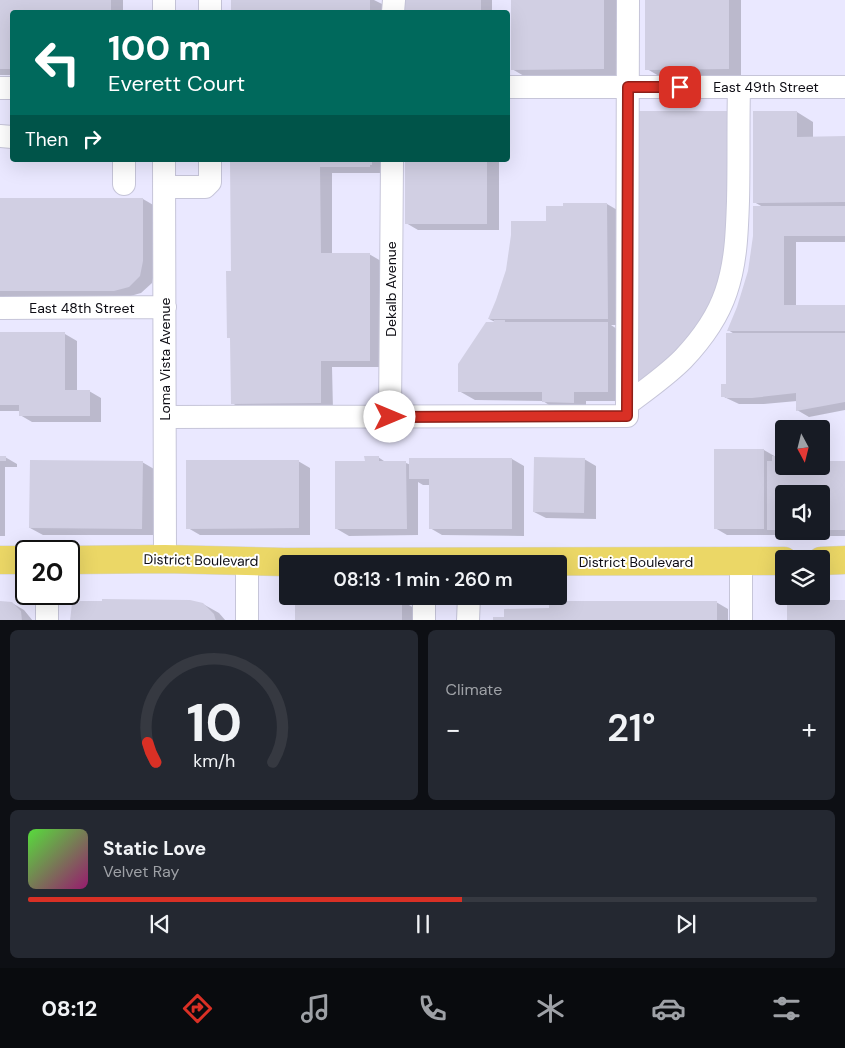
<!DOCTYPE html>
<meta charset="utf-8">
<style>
body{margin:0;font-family:"DM Sans",sans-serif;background:#242831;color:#f1f3f6;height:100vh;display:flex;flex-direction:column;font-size:19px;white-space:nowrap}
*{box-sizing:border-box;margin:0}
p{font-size:16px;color:#9ea1a6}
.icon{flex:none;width:28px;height:28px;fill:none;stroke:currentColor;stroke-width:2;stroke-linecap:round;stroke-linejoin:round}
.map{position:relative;height:620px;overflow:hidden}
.drawer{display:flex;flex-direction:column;gap:10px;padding:10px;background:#0d0f14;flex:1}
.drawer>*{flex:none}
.hud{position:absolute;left:10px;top:10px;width:500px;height:152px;border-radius:5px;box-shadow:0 5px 20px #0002;background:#00695c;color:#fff;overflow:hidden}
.needle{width:32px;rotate:173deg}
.buttons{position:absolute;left:775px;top:420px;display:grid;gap:10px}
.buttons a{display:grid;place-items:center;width:55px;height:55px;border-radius:5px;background:#171b24;box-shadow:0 5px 20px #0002;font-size:25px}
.speed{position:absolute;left:15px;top:540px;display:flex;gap:10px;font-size:25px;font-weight:700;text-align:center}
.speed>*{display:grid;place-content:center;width:65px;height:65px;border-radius:50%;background:#171b24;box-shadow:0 5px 20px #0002;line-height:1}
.speed .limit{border:2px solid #111;border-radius:8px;background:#fff;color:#111}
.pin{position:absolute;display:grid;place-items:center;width:42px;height:42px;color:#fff;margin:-21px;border-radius:10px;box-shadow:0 2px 8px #0006}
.me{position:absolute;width:55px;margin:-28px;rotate:90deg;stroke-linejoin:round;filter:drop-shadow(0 0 4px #0008)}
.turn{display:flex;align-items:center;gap:18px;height:105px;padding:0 15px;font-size:22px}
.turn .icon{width:65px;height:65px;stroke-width:2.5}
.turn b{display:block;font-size:35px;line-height:42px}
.then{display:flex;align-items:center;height:48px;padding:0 15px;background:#0003;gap:10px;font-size:19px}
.big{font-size:38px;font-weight:600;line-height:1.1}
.drawer .card{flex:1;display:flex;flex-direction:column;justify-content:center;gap:8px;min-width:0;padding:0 18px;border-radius:8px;background:#242831}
.drawer .dial{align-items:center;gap:0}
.dial svg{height:130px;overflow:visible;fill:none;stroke:#363941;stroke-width:7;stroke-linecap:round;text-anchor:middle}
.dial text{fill:#f1f3f6;stroke:none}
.song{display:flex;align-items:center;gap:15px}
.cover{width:60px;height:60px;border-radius:8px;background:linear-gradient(135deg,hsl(110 70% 55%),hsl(320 70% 35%))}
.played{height:5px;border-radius:2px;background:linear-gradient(90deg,#d93025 55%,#363941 55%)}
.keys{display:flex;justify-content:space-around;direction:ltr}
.heat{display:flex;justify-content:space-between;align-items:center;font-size:28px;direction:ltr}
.drawer .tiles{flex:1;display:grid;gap:10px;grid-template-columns:1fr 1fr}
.card:last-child{grid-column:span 2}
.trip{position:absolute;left:279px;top:555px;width:288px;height:50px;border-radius:5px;background:#171b24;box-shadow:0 5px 20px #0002;font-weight:600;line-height:50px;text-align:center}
.tab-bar{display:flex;height:80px;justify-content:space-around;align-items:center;background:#090b0e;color:#9ea1a6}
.tab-bar .icon{width:35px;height:35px}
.tab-bar .selected{color:#d93025}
.tab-bar b{font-size:22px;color:#f1f3f6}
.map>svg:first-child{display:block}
</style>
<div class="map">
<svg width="845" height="621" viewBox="0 0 845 621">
<rect width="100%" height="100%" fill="#f3f1fe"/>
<path fill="#eae8ff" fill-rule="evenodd" d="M 0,0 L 845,0 L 845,620 L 0,620 ZM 12,12 L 508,12 L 508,160 L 12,160 ZM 784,429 L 821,429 L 821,466 L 784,466 ZM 784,494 L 821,494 L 821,531 L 784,531 ZM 26,551 L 69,551 L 69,594 L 26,594 ZM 784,559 L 821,559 L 821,596 L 784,596 ZM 288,564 L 558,564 L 558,596 L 288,596 Z"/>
<path fill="#0003" fill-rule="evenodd" d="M 0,0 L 123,0 L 123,12 L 12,12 L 12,75 L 0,75 Z
M 232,0 L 374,0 L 382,4 L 382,12 L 232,12 Z
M 407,0 L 492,0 L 492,12 L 407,12 Z
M 512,0 L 616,0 L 616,76 L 524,76 L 512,69 Z
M 647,0 L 741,0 L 741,76 L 659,76 L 647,69 Z
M 797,112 L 813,122 L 813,138 L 845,138 L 845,242 L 796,242 L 796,307 L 845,307 L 845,410 L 809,417 L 797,410 L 797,401 L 764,404 L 739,404 L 722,396 L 727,385 L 736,335 L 728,330 L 739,308 L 749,272 L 754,236 L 763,207 L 754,202 Z
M 231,160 L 381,160 L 381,173 L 332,173 L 332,254 L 369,254 L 381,261 L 382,367 L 332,367 L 333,410 L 244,410 L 232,403 L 232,339 L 228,337 L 232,272 Z
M 406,160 L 499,160 L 499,230 L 418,230 L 406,223 Z
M 0,199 L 143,199 L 155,206 L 155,268 L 152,283 L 141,293 L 127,297 L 0,297 Z
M 565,204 L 607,204 L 619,211 L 619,325 L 611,325 L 623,333 L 623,401 L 586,401 L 586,409 L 555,409 L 543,401 L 475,400 L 459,391 L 497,323 L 489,319 L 547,222 L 565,207 Z
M 0,333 L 65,334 L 77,341 L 77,391 L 89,391 L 101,398 L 101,422 L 32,422 L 20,415 L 20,411 L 0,411 Z
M 764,450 L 776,457 L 784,466 L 821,466 L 845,463 L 845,536 L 781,536 L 776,533 L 776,535 L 727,535 L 715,528 ZM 784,494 L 821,494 L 821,531 L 784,531 Z
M 0,457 L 5,457 L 17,464 L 17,467 L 5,467 L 5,536 L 0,536 Z
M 378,457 L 387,463 L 406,463 L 411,465 L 512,459 L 524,466 L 524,536 L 442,535 L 430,528 L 430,485 L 423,485 L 418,482 L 418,535 L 349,536 L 337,529 L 366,462 Z
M 584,459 L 596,466 L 596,519 L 546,518 L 534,512 Z
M 298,461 L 310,468 L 310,535 L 200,535 L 188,528 Z
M 142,462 L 154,469 L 154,535 L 43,535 L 30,528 Z
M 402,601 L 414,608 L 414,621 L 296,621 Z
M 716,602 L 728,609 L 728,621 L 494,621 L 550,609 Z
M 0,603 L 12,603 L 24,610 L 33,621 L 0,621 Z
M 203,604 L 219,613 L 226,621 L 72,621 Z"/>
<path fill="#d1cfe3" d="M 0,0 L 111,0 L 111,12 L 12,12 L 12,69 L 0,69 Z
M 231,0 L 370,0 L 370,12 L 231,12 Z
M 405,0 L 481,0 L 481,12 L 405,12 Z
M 511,0 L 604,0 L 604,69 L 511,70 Z
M 645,0 L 729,0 L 729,69 L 645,70 Z
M 638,111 L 730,111 L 730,225 L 718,292 L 677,356 L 635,389 Z
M 753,111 L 797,111 L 797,137 L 845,136 L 845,202 L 753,203 Z
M 230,160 L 372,160 L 372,165 L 370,165 L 370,167 L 320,167 L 321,253 L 370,253 L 370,361 L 321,361 L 321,403 L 231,404 L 230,338 L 227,338 L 226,271 L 231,271 Z
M 405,160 L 487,160 L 487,224 L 405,224 Z
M 0,198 L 143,198 L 143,261 L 140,276 L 129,287 L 114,291 L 0,291 Z
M 563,203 L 607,203 L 608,319 L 488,319 L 496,300 L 506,270 L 511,235 L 511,221 L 546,221 L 546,206 L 563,206 Z
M 753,206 L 845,206 L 845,236 L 784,236 L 784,305 L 845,305 L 845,331 L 727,331 L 737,307 L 748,271 L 753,236 Z
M 494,320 L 505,320 L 505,322 L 608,322 L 608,392 L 574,392 L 574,403 L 542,402 L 542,392 L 458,392 L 458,364 L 486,322 L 494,322 Z
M 0,332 L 65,332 L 65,390 L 90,390 L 90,416 L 19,416 L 19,405 L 0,405 Z
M 726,333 L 845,333 L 845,402 L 796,411 L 796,393 L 752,398 L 726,398 L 726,397 L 721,397 L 721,384 L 726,384 Z
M 714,449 L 764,449 L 764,529 L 714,529 Z
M 0,456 L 6,456 L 6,461 L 0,461 Z
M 364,456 L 379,456 L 379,461 L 406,461 L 407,529 L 335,529 L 335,461 L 365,461 Z
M 772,456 L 784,456 L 784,466 L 821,466 L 821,461 L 845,461 L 845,530 L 821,530 L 821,494 L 784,494 L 784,530 L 767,530 L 767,461 L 772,461 Z
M 534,457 L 585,458 L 584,513 L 533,512 Z
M 409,458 L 512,458 L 512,529 L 429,529 L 429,479 L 409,479 Z
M 30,460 L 143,461 L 142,529 L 29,528 Z
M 186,460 L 299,460 L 299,528 L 186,529 Z
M 102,599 L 190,600 L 203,603 L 214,614 L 216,621 L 70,621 L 72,603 L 78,603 L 80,601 L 102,601 Z
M 295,599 L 402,599 L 402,621 L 295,621 Z
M 787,600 L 845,600 L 845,621 L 787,621 Z
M 0,601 L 12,602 L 21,611 L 22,621 L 0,621 Z
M 549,601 L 717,601 L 717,621 L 493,621 L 493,617 L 504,617 L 504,609 L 549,608 Z"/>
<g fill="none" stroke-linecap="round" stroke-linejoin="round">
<defs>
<path id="minor" d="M 164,0 L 164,12
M 210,0 L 210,12
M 393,12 L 394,0
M 508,87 L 845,87
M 0,88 L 12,88
M 0,136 L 12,137
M 124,160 L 124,184
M 164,160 L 165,559
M 164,187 L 205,187 L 210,182 L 210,160
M 0,308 L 165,307
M 627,404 C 646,390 666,376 683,359 C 701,340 718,316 726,292 C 736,263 737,232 738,201 C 739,163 738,125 739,87
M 165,417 L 627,416 L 628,0
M 390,417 L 392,160
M 247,561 L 247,621
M 741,562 L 741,621
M 424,596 L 424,621
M 47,621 L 47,594
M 468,621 L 469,596"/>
<path id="major" d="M 0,560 L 26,560
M 69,560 L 165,559 L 284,562 L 784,561
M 821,561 L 845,560"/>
</defs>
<use href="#minor" stroke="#c6c5d9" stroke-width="24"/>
<use href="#major" stroke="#d4d3d5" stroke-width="29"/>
<use href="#minor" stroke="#fff" stroke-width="22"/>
<use href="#major" stroke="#ebd766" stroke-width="28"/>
</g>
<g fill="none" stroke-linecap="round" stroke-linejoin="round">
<defs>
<path id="route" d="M 390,417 L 627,416 L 628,87 L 680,87"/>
</defs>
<use href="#route" stroke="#8d1f18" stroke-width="12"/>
<use href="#route" stroke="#d93025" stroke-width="9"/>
</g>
<g text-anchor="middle" stroke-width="4" stroke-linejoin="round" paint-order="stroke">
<g font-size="14" fill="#0e0d14" stroke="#fff">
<text x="766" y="92">East 49th Street</text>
<text transform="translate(391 289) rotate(-90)" y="5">Dekalb Avenue</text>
<text x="82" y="313">East 48th Street</text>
<text transform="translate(165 359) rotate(-90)" y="5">Loma Vista Avenue</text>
<text transform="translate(201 560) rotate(1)" y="5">District Boulevard</text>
<text x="636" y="567">District Boulevard</text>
</g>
</g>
</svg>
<div class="buttons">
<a><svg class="needle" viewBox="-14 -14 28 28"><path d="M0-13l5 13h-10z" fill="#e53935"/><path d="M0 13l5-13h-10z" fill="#9ea1a6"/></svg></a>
<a><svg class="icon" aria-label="sound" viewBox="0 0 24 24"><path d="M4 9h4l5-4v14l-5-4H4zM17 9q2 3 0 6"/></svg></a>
<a><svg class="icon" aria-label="layers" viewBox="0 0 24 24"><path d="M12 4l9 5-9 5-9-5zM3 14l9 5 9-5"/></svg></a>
</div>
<div class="speed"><div class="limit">20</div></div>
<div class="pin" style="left:680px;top:87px;background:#d93025"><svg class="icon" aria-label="arrive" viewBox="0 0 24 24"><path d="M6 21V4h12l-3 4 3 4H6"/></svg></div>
<svg class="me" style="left:390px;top:417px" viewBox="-20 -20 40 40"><circle r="19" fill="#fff"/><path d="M0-13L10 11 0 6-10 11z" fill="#d93025"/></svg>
<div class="trip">08:13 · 1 min · 260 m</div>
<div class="hud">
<div class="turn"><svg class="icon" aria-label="left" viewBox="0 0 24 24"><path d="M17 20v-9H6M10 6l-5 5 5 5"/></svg><div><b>100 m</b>Everett Court</div></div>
<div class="then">Then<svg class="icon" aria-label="right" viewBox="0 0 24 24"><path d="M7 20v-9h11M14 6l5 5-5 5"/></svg></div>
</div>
</div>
<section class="drawer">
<div class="tiles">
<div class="card dial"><svg viewBox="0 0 100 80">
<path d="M14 69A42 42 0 1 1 86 69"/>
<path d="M14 69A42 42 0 0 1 9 57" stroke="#d93025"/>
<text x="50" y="56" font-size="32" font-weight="700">10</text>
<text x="50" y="72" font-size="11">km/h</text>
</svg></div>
<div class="card"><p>Climate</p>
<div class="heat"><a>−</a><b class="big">21°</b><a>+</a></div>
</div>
<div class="card">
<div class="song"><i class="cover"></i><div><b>Static Love</b><p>Velvet Ray</p></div></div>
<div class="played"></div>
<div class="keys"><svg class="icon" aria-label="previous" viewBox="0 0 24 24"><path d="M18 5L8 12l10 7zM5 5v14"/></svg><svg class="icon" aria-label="pause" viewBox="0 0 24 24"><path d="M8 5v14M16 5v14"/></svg><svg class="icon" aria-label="next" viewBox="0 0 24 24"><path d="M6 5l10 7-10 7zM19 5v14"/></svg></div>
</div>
</div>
</section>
<nav class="tab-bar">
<b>08:12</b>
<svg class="icon selected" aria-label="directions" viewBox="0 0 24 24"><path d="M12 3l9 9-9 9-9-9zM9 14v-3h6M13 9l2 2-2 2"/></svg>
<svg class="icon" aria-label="music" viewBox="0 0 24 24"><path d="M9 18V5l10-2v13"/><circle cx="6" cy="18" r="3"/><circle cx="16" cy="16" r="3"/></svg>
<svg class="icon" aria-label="phone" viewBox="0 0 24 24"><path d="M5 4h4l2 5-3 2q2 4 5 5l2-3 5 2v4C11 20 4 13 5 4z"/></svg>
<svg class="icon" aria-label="climate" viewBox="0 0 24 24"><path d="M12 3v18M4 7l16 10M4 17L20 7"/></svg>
<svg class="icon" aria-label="car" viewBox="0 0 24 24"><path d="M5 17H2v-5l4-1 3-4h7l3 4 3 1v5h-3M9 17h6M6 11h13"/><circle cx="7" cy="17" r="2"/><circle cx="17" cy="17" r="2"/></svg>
<svg class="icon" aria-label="filters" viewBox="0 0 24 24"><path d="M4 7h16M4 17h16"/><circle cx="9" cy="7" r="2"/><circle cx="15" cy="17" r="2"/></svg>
</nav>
